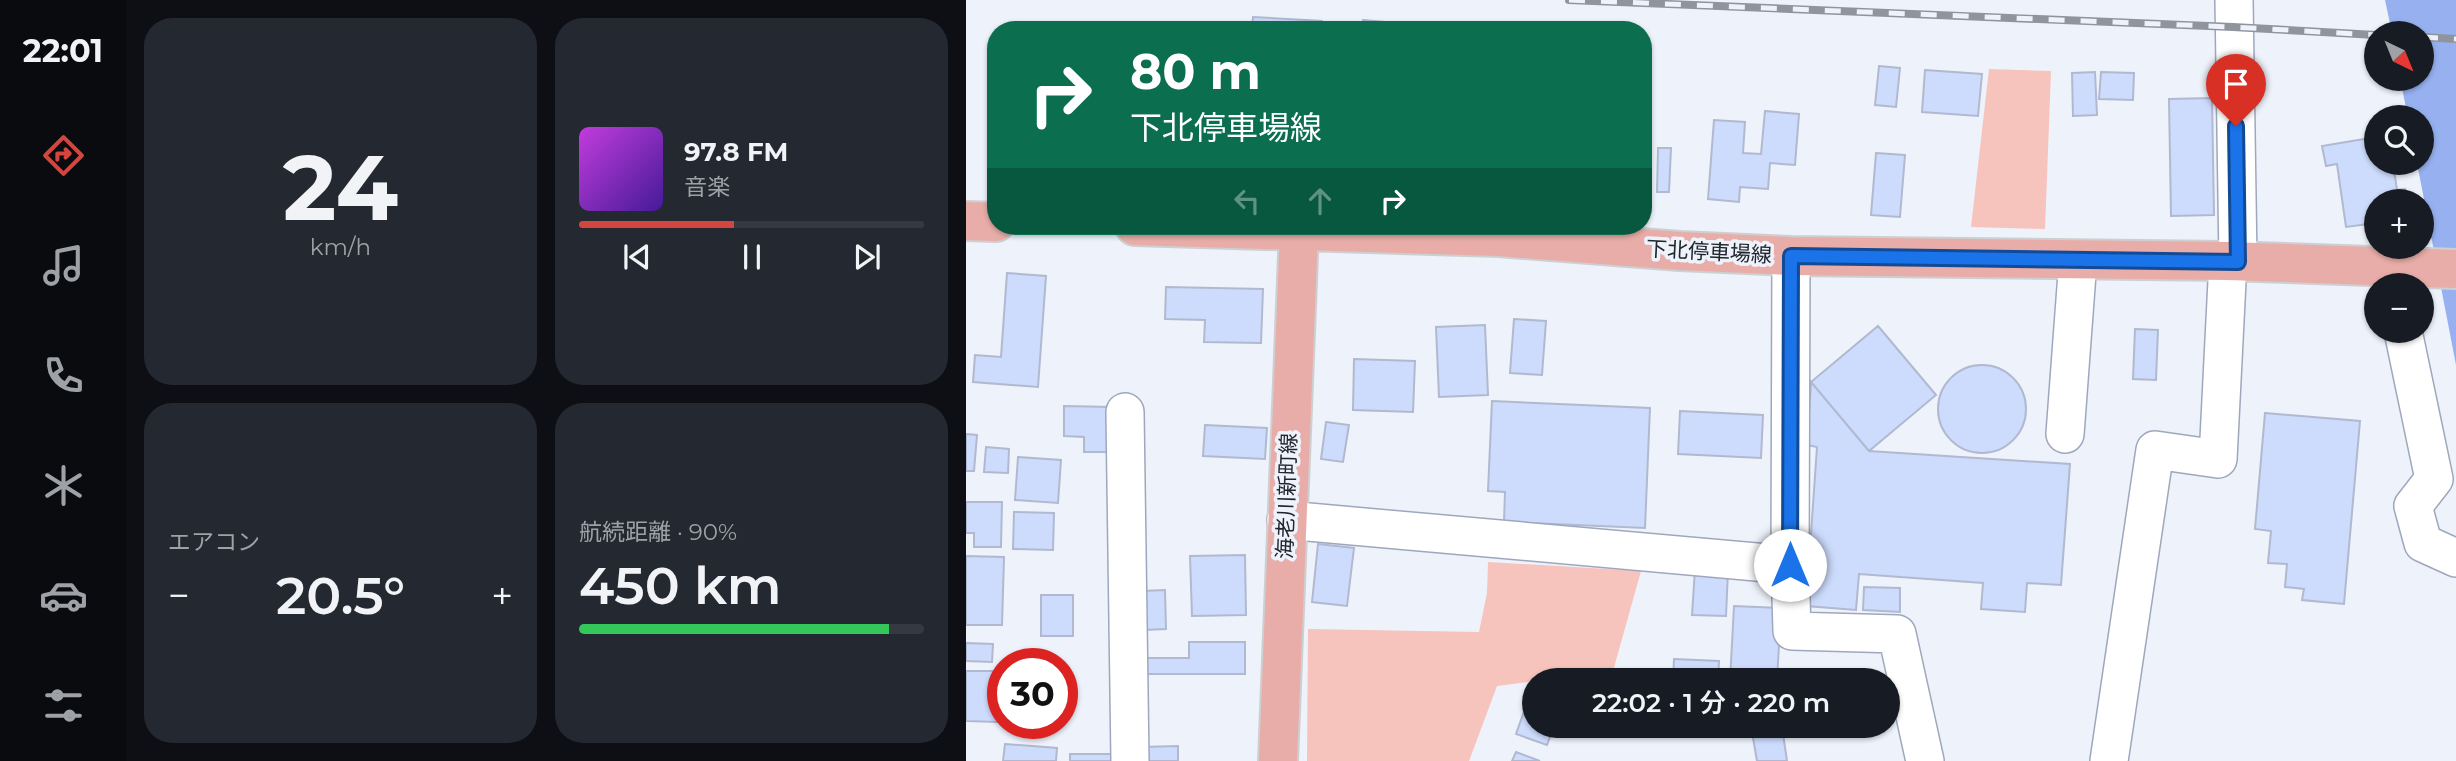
<!DOCTYPE html>
<html lang="ja">
<meta charset="utf-8">
<style>
body{margin:0;font-family:Montserrat,"Noto Sans JP",sans-serif;background:#242831;color:#f1f3f6;height:100vh;display:flex;flex-direction:column;font-size:26px;white-space:nowrap}
*{box-sizing:border-box;margin:0}
p{font-size:23px;color:#9ea1a6}
.icon{flex:none;width:38px;height:38px;fill:none;stroke:currentColor;stroke-width:2;stroke-linecap:round;stroke-linejoin:round}
.map{position:relative;flex:1;overflow:hidden}
.drawer{display:flex;flex-direction:column;gap:18px;padding:18px;background:#0d0f14;width:840px}
.drawer>*{flex:none}
.hud{position:absolute;left:21px;top:21px;width:665px;height:214px;border-radius:28px;box-shadow:0 2px 5px #0004;background:#0b6e4f;color:#fff;overflow:hidden}
.needle{width:46px;rotate:137deg}
.buttons{position:absolute;left:1398px;top:21px;display:grid;gap:14px}
.buttons a{display:grid;place-items:center;width:70px;height:70px;border-radius:50%;background:#171b24;box-shadow:0 2px 5px #0004;font-size:35px}
.speed{position:absolute;left:21px;top:648px;display:flex;gap:14px;font-size:35px;font-weight:700;text-align:center}
.speed>*{display:grid;place-content:center;width:91px;height:91px;border-radius:50%;background:#171b24;box-shadow:0 2px 5px #0004;line-height:1}
.speed .limit{border:10px solid #d22;background:#fff;color:#111}
.pin{position:absolute;display:grid;place-items:center;width:60px;height:60px;color:#fff;margin:-72px -30px;border-radius:50% 50% 50% 0;rotate:-45deg;box-shadow:0 0 7px #0007}
.pin .icon{rotate:45deg}
.me{position:absolute;width:77px;margin:-38px;rotate:0deg;stroke-linejoin:round;filter:drop-shadow(0 0 5px #0008)}
.turn{display:flex;align-items:center;gap:24px;height:147px;padding:0 28px;font-size:32px}
.turn .icon{width:91px;height:91px;stroke-width:2.5}
.turn b{display:block;font-size:49px;line-height:60px}
.lanes{display:flex;align-items:center;height:66px;padding:0 28px;background:#0003;justify-content:center;gap:35px;direction:ltr}
.lanes .off{opacity:.35}
.big{font-size:52px;font-weight:600;line-height:1.1}
.drawer .tile{flex:1;display:flex;flex-direction:column;justify-content:center;gap:10px;min-width:0;padding:0 24px;border-radius:28px;background:#242831}
.drawer .dial{align-items:center;gap:0}
.dial b{font-size:91px;line-height:1}
.song{display:flex;align-items:center;gap:21px}
.cover{width:84px;height:84px;border-radius:10px;background:linear-gradient(135deg,hsl(290 70% 55%),hsl(260 70% 35%))}
.played{height:7px;border-radius:4px;background:linear-gradient(90deg,#d3453f 45%,#363941 45%)}
.keys{display:flex;justify-content:space-around;direction:ltr}
.heat{display:flex;justify-content:space-between;align-items:center;font-size:38px;direction:ltr}
.charge{height:10px;border-radius:5px;background:linear-gradient(90deg,#34c759 90%,#363941 0)}
.drawer .tiles{flex:1;display:grid;gap:18px;grid-template-columns:repeat(2,1fr)}
.trip{position:absolute;left:556px;top:668px;width:378px;height:70px;border-radius:35px;background:#171b24;box-shadow:0 2px 5px #0004;font-weight:600;line-height:70px;text-align:center}
main{display:flex;flex:1;min-height:0}
.tabs{display:flex;flex-direction:column;width:126px;justify-content:space-around;align-items:center;background:#090b0e;color:#9ea1a6}
.tabs .icon{width:49px;height:49px}
.tabs .on{color:#d3453f}
.tabs b{font-size:32px;color:#f1f3f6}
.map>svg:first-child{display:block}
</style>
<main>
<nav class="tabs">
<b>22:01</b>
<svg class="icon on" aria-label="directions" viewBox="0 0 24 24"><path d="M12 3l9 9-9 9-9-9zM9 14v-3h6M13 9l2 2-2 2"/></svg>
<svg class="icon" aria-label="music" viewBox="0 0 24 24"><path d="M9 18V5l10-2v13"/><circle cx="6" cy="18" r="3"/><circle cx="16" cy="16" r="3"/></svg>
<svg class="icon" aria-label="phone" viewBox="0 0 24 24"><path d="M5 4h4l2 5-3 2q2 4 5 5l2-3 5 2v4C11 20 4 13 5 4z"/></svg>
<svg class="icon" aria-label="climate" viewBox="0 0 24 24"><path d="M12 3v18M4 7l16 10M4 17L20 7"/></svg>
<svg class="icon" aria-label="car" viewBox="0 0 24 24"><path d="M5 17H2v-5l4-1 3-4h7l3 4 3 1v5h-3M9 17h6M6 11h13"/><circle cx="7" cy="17" r="2"/><circle cx="17" cy="17" r="2"/></svg>
<svg class="icon" aria-label="filters" viewBox="0 0 24 24"><path d="M4 7h16M4 17h16"/><circle cx="9" cy="7" r="2"/><circle cx="15" cy="17" r="2"/></svg>
</nav>
<section class="drawer">
<div class="tiles">
<div class="tile dial"><b>24</b><p>km/h</p></div>
<div class="tile">
<div class="song"><i class="cover"></i><div><b>97.8 FM</b><p>音楽</p></div></div>
<div class="played"></div>
<div class="keys"><svg class="icon" aria-label="previous" viewBox="0 0 24 24"><path d="M18 5L8 12l10 7zM5 5v14"/></svg><svg class="icon" aria-label="pause" viewBox="0 0 24 24"><path d="M8 5v14M16 5v14"/></svg><svg class="icon" aria-label="next" viewBox="0 0 24 24"><path d="M6 5l10 7-10 7zM19 5v14"/></svg></div>
</div>
<div class="tile"><p>エアコン</p>
<div class="heat"><a>−</a><b class="big">20.5°</b><a>+</a></div>
</div>
<div class="tile"><p>航続距離 · 90%</p><b class="big">450 km</b><div class="charge"></div></div>
</div>
</section>
<div class="map">
<svg width="1490" height="761" viewBox="0 0 1490 761">
<rect width="100%" height="100%" fill="#eef2fb"/>
<path fill="#f7c3bd" d="M 1023,69 L 1085,71 L 1079,229 L 1005,227 Z
M 522,562 L 675,571 L 647,671 L 531,686 L 503,761 L 341,761 L 342,629 L 513,632 L 521,593 Z"/>
<path fill="#97b1f0" d="M 1419,0 L 1490,0 L 1490,365 L 1451,163 L 1456,163 L 1456,117 L 1442,117 L 1434,79 L 1456,79 L 1456,33 L 1426,33 Z"/>
<path fill="#cddcfd" stroke="#b0b9cf" stroke-width="2" d="M 287,17 L 356,21 L 356,30 L 286,30 Z
M 397,20 L 430,23 L 430,30 L 396,30 Z
M 443,24 L 476,27 L 476,30 L 442,30 Z
M 913,66 L 934,68 L 930,107 L 909,105 Z
M 959,70 L 1016,74 L 1012,116 L 956,112 Z
M 1129,72 L 1131,115 L 1107,116 L 1106,73 Z
M 1135,72 L 1168,73 L 1167,100 L 1133,99 Z
M 1246,98 L 1248,215 L 1205,216 L 1203,99 Z
M 799,111 L 833,114 L 829,165 L 804,163 L 802,189 L 774,187 L 773,202 L 742,199 L 748,120 L 779,122 L 777,153 L 795,154 Z
M 1410,137 L 1410,163 L 1427,163 L 1431,190 L 1439,189 L 1441,201 L 1410,201 L 1410,223 L 1380,227 L 1371,164 L 1360,166 L 1356,146 Z
M 692,148 L 705,148 L 703,192 L 691,192 Z
M 910,153 L 939,155 L 934,217 L 905,215 Z
M 41,273 L 80,276 L 72,387 L 7,382 L 9,355 L 35,357 Z
M 200,287 L 297,289 L 295,343 L 238,342 L 239,320 L 199,319 Z
M 548,319 L 580,321 L 576,375 L 544,373 Z
M 519,325 L 522,395 L 473,397 L 470,327 Z
M 912,326 L 970,395 L 903,451 L 845,382 Z
M 1169,329 L 1192,330 L 1190,380 L 1167,379 Z
M 388,359 L 449,361 L 447,412 L 387,410 Z
M972 409a44 44 0 1 1 88 0a44 44 0 1 1-88 0Z
M 845,382 L 903,451 L 1104,464 L 1095,585 L 1061,583 L 1059,612 L 1015,609 L 1017,583 L 893,574 L 890,610 L 840,606 L 851,447 L 841,445 Z
M 526,401 L 684,408 L 679,528 L 538,522 L 539,492 L 522,491 Z
M 98,406 L 145,407 L 144,452 L 118,452 L 118,437 L 98,436 Z
M 714,411 L 797,415 L 795,458 L 712,454 Z
M 1299,413 L 1394,421 L 1378,604 L 1336,600 L 1338,589 L 1319,587 L 1321,564 L 1302,563 L 1305,531 L 1289,529 Z
M 360,422 L 383,425 L 377,462 L 355,459 Z
M 239,425 L 301,428 L 299,459 L 237,456 Z
M 0,434 L 11,435 L 8,471 L 0,471 Z
M 20,447 L 43,449 L 42,473 L 18,472 Z
M 52,457 L 95,460 L 92,503 L 49,500 Z
M 0,502 L 36,502 L 35,547 L 8,547 L 8,533 L 0,533 Z
M 48,512 L 88,513 L 87,550 L 47,549 Z
M 352,544 L 388,548 L 381,606 L 346,602 Z
M 279,555 L 280,615 L 226,616 L 224,556 Z
M 0,556 L 38,557 L 36,625 L 0,625 Z
M 729,569 L 762,571 L 760,616 L 726,615 Z
M 898,587 L 934,588 L 934,612 L 897,610 Z
M 199,590 L 200,629 L 178,630 L 176,591 Z
M 75,595 L 107,595 L 107,636 L 75,636 Z
M 768,606 L 815,608 L 811,681 L 764,681 Z
M 223,642 L 279,642 L 279,674 L 174,674 L 174,658 L 223,658 Z
M 0,643 L 27,644 L 26,662 L 0,661 Z
M 708,659 L 753,661 L 752,681 L 707,681 Z
M 0,671 L 32,671 L 31,722 L 0,721 Z
M 666,672 L 686,674 L 685,681 L 664,681 Z
M 565,692 L 569,693 L 569,726 L 588,726 L 581,745 L 550,734 Z
M 816,727 L 821,761 L 791,761 L 786,732 Z
M 39,744 L 91,748 L 90,761 L 37,761 Z
M 212,746 L 212,761 L 176,761 L 176,747 Z
M 550,752 L 574,761 L 546,761 Z
M 104,754 L 150,754 L 150,761 L 104,761 Z"/>
<g fill="none" stroke-linecap="round" stroke-linejoin="round">
<defs>
<path id="minor" d="M 1268,0 L 1272,262
M 825,256 L 824,565 L 826,631 L 931,634 L 959,761
M 1437,331 L 1468,479 L 1447,506 L 1457,543 L 1490,558
M 159,412 L 164,761
M 1099,434 L 1112,260
M 320,520 L 824,565
M 1143,761 L 1189,450 L 1252,459 L 1262,261"/>
<path id="major" d="M 0,221 L 30,222
M 169,226 L 533,237 L 714,251 L 825,256 L 1262,261 L 1490,269
M 312,761 L 333,230"/>
</defs>
<use href="#minor" stroke="#9ea7bc" stroke-width="40"/>
<use href="#major" stroke="#cecfd1" stroke-width="42"/>
<use href="#minor" stroke="#fff" stroke-width="37"/>
<use href="#major" stroke="#e8ada8" stroke-width="38"/>
<defs>
<path id="rail" d="M 603,0 L 1267,27 L 1410,35
M 1456,37 L 1490,39"/>
</defs>
<use href="#rail" stroke="#90949d" stroke-width="8"/>
<use href="#rail" stroke="#eef2fb" stroke-width="5" stroke-dasharray="16" stroke-linecap="butt"/>
</g>
<g fill="none" stroke-linecap="round" stroke-linejoin="round">
<defs>
<path id="route" d="M 824,565 L 825,256 L 1272,262 L 1270,126"/>
</defs>
<use href="#route" stroke="#114b97" stroke-width="18"/>
<use href="#route" stroke="#1a73e8" stroke-width="12"/>
</g>
<g text-anchor="middle" stroke-width="7" stroke-linejoin="round" paint-order="stroke">
<g font-size="21" fill="#21252d" stroke="#eef2fb">
<text transform="translate(743 252) rotate(3)" y="7">下北停車場線</text>
<text transform="translate(321 496) rotate(-88)" y="7">海老川新町線</text>
</g>
</g>
</svg>
<div class="buttons">
<a><svg class="needle" viewBox="-14 -14 28 28"><path d="M0-13l5 13h-10z" fill="#e53935"/><path d="M0 13l5-13h-10z" fill="#9ea1a6"/></svg></a>
<a><svg class="icon" aria-label="search" viewBox="0 0 24 24"><circle cx="10" cy="10" r="6"/><path d="M15 15l6 6"/></svg></a>
<a>+</a>
<a>−</a>
</div>
<div class="speed"><div class="limit">30</div></div>
<div class="pin" style="left:1270px;top:126px;background:#d93025"><svg class="icon" aria-label="arrive" viewBox="0 0 24 24"><path d="M6 21V4h12l-3 4 3 4H6"/></svg></div>
<svg class="me" style="left:824px;top:565px" viewBox="-20 -20 40 40"><circle r="19" fill="#fff"/><path d="M0-13L10 11 0 6-10 11z" fill="#1a73e8"/></svg>
<div class="trip">22:02 · 1 分 · 220 m</div>
<div class="hud">
<div class="turn"><svg class="icon" aria-label="right" viewBox="0 0 24 24"><path d="M7 20v-9h11M14 6l5 5-5 5"/></svg><div><b>80 m</b>下北停車場線</div></div>
<div class="lanes"><svg class="icon off" aria-label="left" viewBox="0 0 24 24"><path d="M17 20v-9H6M10 6l-5 5 5 5"/></svg><svg class="icon off" aria-label="ahead" viewBox="0 0 24 24"><path d="M12 20V5M6 11l6-6 6 6"/></svg><svg class="icon" aria-label="right" viewBox="0 0 24 24"><path d="M7 20v-9h11M14 6l5 5-5 5"/></svg></div>
</div>
</div>
</main>
